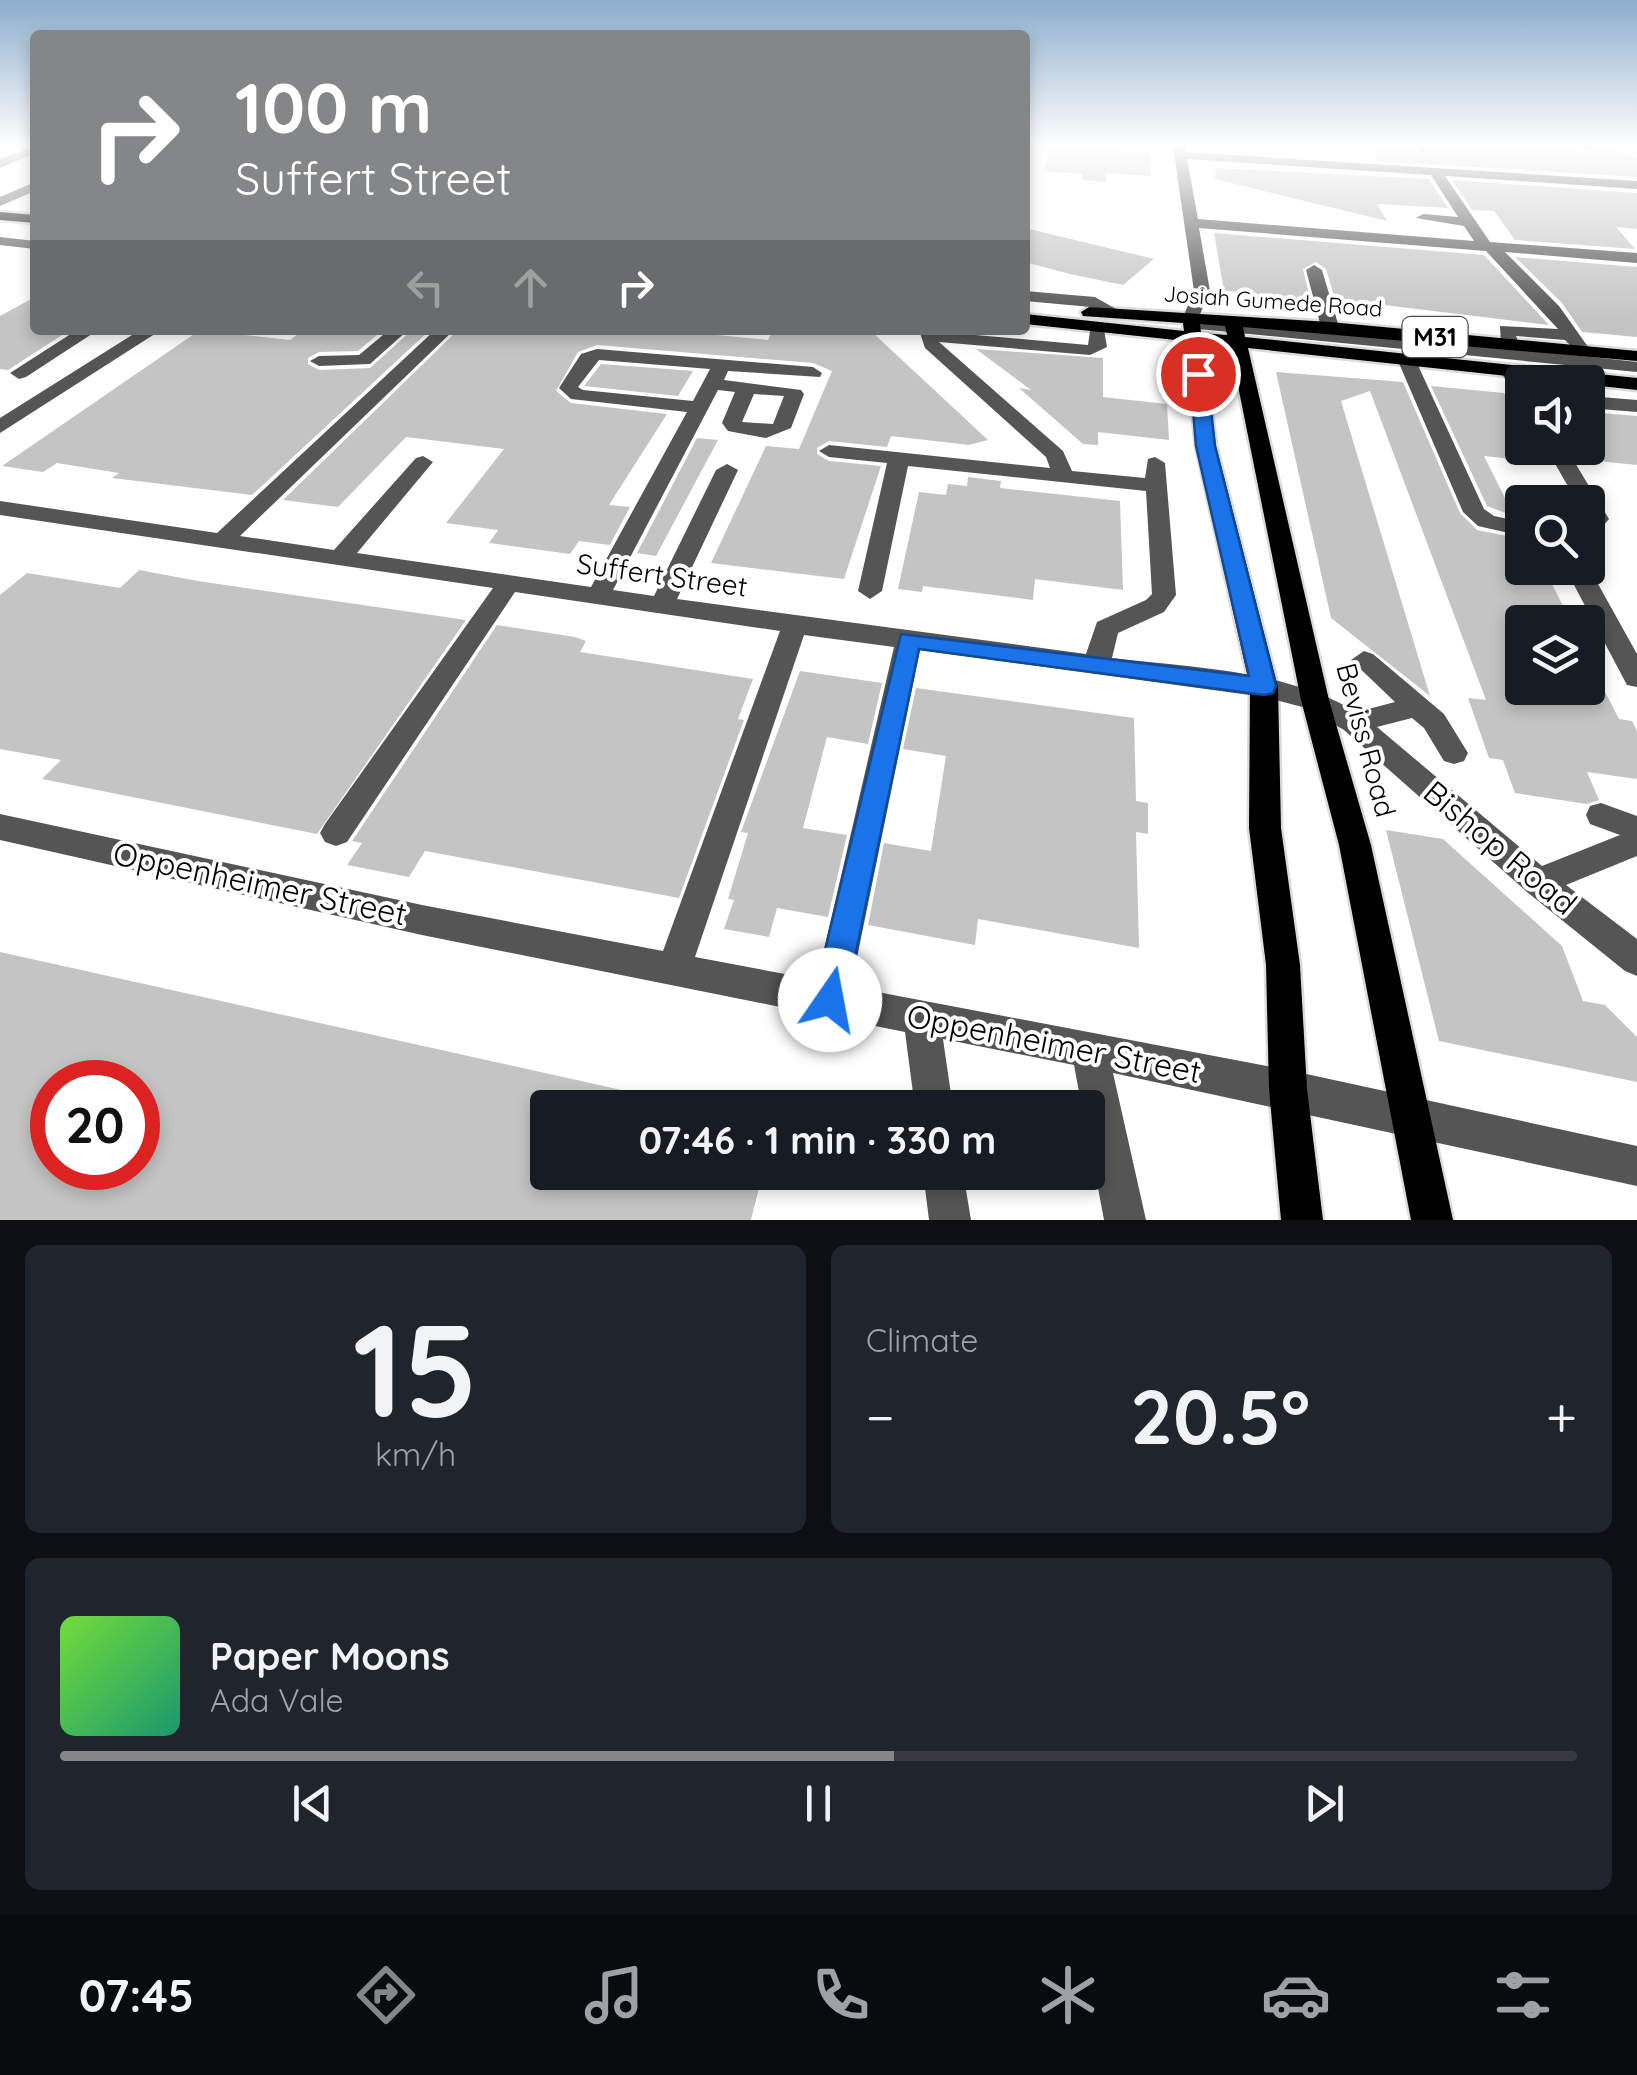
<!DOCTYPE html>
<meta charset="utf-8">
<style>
body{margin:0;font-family:Quicksand,sans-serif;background:#20242c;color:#f1f3f6;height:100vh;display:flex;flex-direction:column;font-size:38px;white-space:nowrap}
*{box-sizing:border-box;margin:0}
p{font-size:32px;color:#9ea1a6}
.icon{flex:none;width:55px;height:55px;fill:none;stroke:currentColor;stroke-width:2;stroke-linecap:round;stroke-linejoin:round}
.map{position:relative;height:1220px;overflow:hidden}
.sheet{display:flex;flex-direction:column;gap:25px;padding:25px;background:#0d0f14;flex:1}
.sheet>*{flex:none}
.guide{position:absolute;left:30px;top:30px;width:1000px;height:305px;border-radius:10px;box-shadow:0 5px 15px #0003;background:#858687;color:#fff;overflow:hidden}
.tools{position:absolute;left:1505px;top:365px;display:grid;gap:20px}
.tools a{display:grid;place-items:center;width:100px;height:100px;border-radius:10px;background:#171b24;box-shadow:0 5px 15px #0003;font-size:50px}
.speed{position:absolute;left:30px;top:1060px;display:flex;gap:20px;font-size:50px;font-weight:700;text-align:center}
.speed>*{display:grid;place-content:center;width:130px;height:130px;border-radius:50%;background:#171b24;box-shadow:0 5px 15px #0003;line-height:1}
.speed .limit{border:15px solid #d22;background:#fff;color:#111}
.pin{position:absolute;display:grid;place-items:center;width:85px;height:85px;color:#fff;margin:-42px;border:5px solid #fff;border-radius:50%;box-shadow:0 2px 10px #0007}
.me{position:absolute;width:110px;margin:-55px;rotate:12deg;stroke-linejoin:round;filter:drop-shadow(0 0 8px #0008)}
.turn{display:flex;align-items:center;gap:35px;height:210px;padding:0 40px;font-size:45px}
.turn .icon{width:130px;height:130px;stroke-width:2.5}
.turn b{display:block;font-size:70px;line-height:85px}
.lanes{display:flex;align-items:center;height:95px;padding:0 40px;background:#0003;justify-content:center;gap:50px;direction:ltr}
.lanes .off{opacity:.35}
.big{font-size:75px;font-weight:700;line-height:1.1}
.sheet .widget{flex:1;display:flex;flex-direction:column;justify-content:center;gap:15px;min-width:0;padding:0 35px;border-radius:15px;background:#20242c}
.sheet .dial{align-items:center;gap:0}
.dial b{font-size:130px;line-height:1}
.song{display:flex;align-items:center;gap:30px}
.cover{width:120px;height:120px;border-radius:15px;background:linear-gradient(135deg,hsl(100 70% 55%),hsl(160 70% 35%))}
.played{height:10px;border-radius:5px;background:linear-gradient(90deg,#858687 55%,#363941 55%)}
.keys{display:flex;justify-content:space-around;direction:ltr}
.heat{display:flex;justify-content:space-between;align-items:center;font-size:55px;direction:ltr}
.sheet .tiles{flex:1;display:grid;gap:25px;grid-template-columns:1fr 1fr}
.widget:last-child{grid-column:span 2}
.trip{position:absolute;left:530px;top:1090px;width:575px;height:100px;border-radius:10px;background:#171b24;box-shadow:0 5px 15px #0003;font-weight:700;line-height:100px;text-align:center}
.tabs{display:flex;height:160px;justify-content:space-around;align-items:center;background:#090b0e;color:#9ea1a6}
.tabs .icon{width:70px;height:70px}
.tabs .on{color:#858687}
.tabs b{font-size:45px;color:#f1f3f6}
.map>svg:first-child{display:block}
</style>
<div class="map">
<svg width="1637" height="1220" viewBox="0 0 1637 1220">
<rect width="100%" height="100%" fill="#fff"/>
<path fill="#c4c4c4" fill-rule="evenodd" d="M 1050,146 L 1149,152 L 1151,176 L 1106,173 L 1106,182 L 1082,180 L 1082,174 L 1044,171 Z
M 1390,146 L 1411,146 L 1422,156 L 1431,146 L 1576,146 L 1587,155 L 1597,147 L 1613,148 L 1637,159 L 1637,177 L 1378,161 L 1371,148 Z
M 1216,168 L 1429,179 L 1448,208 L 1377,204 L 1387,221 L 1215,179 Z
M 1452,180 L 1637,193 L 1637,229 L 1616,227 L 1635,249 L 1515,240 L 1494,211 L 1472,210 Z
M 1025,228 L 1154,259 L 1123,285 L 1070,274 L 1025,262 Z
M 1214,233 L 1484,255 L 1549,325 L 1335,299 L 1326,269 L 1316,262 L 1303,269 L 1311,303 L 1242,297 L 1241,292 L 1224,291 Z
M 1515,257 L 1637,267 L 1637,337 L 1582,332 L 1562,303 Z
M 35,297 L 35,330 L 70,330 L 8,370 L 0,369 L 0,316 Z
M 200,330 L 290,340 L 303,330 L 383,330 L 358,351 L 319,352 L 308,358 L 308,364 L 319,370 L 370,368 L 412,330 L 430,330 L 252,495 L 112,478 L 119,473 L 57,463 L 43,472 L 2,466 Z
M 458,330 L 664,330 L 768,340 L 773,330 L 873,333 L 988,440 L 969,445 L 891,436 L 887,447 L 829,441 L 817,448 L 817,454 L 829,461 L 881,466 L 844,579 L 711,563 L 766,446 L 799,449 L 832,371 L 813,363 L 597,345 L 578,352 L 556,391 L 571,403 L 667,414 L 609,505 L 630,507 L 610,545 L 579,541 L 570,554 L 489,543 L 498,530 L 446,523 L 504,449 L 406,437 L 338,507 L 283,500 Z
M 976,349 L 1103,358 L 1103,397 L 1167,404 L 1169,440 L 1098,432 L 1098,445 L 1083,444 L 1019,388 L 1031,390 Z
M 601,364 L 693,371 L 678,396 L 584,386 Z
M 1276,372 L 1403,382 L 1460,513 L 1477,530 L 1522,539 L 1522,568 L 1544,568 L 1571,622 L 1522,622 L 1522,688 L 1603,688 L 1619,719 L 1632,721 L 1637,731 L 1637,779 L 1587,772 L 1599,800 L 1587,804 L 1515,793 L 1503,760 L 1489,758 L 1468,698 L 1486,700 L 1370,391 L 1341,401 L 1430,696 L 1331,618 Z
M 1431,386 L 1504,393 L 1522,424 L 1522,460 L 1484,456 L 1514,516 L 1487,506 Z
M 1588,412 L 1637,416 L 1637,465 L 1588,460 Z
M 697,438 L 718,440 L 656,556 L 637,553 Z
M 968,477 L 1001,481 L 1000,488 L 1120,501 L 1123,590 L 1035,579 L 1033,600 L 923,586 L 922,592 L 898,589 L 919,492 L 946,495 L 948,484 L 967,486 Z
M 139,570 L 198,581 L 466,620 L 317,834 L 42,779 L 61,760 L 0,749 L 0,595 L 27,573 L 120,588 Z
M 497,625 L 575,637 L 586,641 L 580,652 L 753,679 L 738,719 L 744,720 L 679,898 L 425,851 L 409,877 L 347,865 L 362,843 L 352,841 Z
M 800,671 L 882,683 L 868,744 L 827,737 L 803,828 L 847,835 L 828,917 L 777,908 L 769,937 L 724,929 L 734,900 L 728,899 L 748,833 L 741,832 Z
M 916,688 L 1134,718 L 1136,801 L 1148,803 L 1148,834 L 1136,832 L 1139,948 L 978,919 L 975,945 L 868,925 L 884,843 L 931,851 L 946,756 L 903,749 Z
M 1386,830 L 1443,839 L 1562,946 L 1583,1001 L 1605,1005 L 1637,1037 L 1637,1082 L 1439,1041 Z
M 0,952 L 662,1099 L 661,1108 L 548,1108 L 548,1172 L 763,1172 L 751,1220 L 0,1220 ZM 52,1082 L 138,1082 L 138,1168 L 52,1168 Z"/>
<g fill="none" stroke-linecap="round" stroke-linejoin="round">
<defs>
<path id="major" d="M 0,212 L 35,215 L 35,223 L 0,220 Z
M 1089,307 L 1330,322 L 1637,351 L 1637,361 L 1243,327 L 1245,337 L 1637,378 L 1637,390 L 1248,348 L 1329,700 L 1371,845 L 1453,1220 L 1411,1220 L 1339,845 L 1301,700 L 1230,346 L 1203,343 L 1216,446 L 1278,687 L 1281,828 L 1300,965 L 1307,1089 L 1323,1220 L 1281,1220 L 1269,1089 L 1266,965 L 1249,828 L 1250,687 L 1196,446 L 1185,341 L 1025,324 L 1025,314 L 1184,331 L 1183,323 L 1083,316 L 1081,312 ZM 1200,324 L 1225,326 L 1227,335 L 1201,333 Z"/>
</defs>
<use href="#major" stroke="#dbdbdb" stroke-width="5"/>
<path fill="#555" fill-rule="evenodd" d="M 35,146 L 35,153 L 0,168 L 0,159 Z
M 1173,146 L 1185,146 L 1186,152 L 1637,181 L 1637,189 L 1445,176 L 1490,242 L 1637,253 L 1637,263 L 1505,252 L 1559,306 L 1591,351 L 1582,356 L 1637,362 L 1637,372 L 1188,328 L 1183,317 L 1194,291 ZM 1187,159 L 1431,175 L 1458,217 L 1423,214 L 1416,218 L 1464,226 L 1474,241 L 1198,219 ZM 1199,228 L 1486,251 L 1558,329 L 1500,326 L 1501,344 L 1510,349 L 1331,332 L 1339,327 L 1322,270 L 1314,265 L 1306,270 L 1321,327 L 1329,332 L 1198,319 L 1210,291 ZM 1516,336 L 1565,340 L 1581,356 L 1510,349 L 1519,344 Z
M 1415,146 L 1427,146 L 1428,148 L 1422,152 Z
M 1580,146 L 1593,146 L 1593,147 L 1587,151 Z
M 35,182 L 35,191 L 0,206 L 0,197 Z
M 0,237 L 35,241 L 35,249 L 0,245 Z
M 1025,291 L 1095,297 L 1123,313 L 1115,318 L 1091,307 L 1025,301 Z
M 1091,324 L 1103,324 L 1107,347 L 1090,355 L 939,342 L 1063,451 L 1072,471 L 1145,478 L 1148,459 L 1155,457 L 1165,463 L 1176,595 L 1164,612 L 1118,633 L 1112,658 C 1194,668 1284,669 1357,712 L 1395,702 L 1351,660 L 1364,651 L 1373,654 L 1444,714 L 1468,753 L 1464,761 L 1454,764 L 1444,761 L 1424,728 L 1412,718 L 1377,727 L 1542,866 L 1620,835 L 1590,824 L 1586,815 L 1590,806 L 1601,803 L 1637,816 L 1637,856 L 1566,885 L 1637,939 L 1637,976 L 1625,971 L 1527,892 L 1344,730 L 1306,708 L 1264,697 L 920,650 L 851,987 L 1288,1070 L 1637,1146 L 1637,1186 L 1113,1073 L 1146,1220 L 1104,1220 L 1088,1135 L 1088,1108 L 1082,1108 L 1074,1065 L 943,1039 L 953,1108 L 915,1108 L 905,1032 L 422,935 L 0,840 L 0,814 L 422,905 L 663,951 L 780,631 L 515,592 L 347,842 L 336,846 L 325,842 L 320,833 L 325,824 L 493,588 L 0,515 L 0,501 L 217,533 L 435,330 L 454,330 L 240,536 L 334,550 L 416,458 L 423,456 L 433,462 L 357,553 L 591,587 L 687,412 L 571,399 L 559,388 L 581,354 L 597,349 L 813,367 L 822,373 L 820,377 L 728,371 L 724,380 L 801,390 L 804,394 L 791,428 L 766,438 L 728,431 L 722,423 L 735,392 L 718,390 L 613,590 L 654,596 L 716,470 L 727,464 L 738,470 L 677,599 L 1086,654 L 1097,622 L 1146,600 L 1152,594 L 1146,491 L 908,466 L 882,591 L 870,599 L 858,591 L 887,463 L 829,457 L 819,451 L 829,445 L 1050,468 L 1046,457 L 925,348 L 919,330 L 1088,345 ZM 599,360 L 710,369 L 693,401 L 583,390 L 578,387 ZM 754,394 L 784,396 L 773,424 L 742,422 ZM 804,635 L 894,647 L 817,980 L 695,957 Z
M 77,330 L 98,330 L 26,377 L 19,379 L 10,373 Z
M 140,330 L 161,330 L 0,433 L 0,418 Z
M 389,330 L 408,330 L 370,364 L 319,366 L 310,361 L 319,356 L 359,355 Z
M 1407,356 L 1416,361 L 1484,509 L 1494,516 L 1522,522 L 1522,536 L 1478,526 L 1463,512 L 1398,361 Z
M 1510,366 L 1517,368 L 1526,382 L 1522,398 L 1515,396 L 1501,372 Z
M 1588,396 L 1637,400 L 1637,412 L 1588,408 Z
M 1546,448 L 1566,448 L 1609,519 L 1596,534 L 1588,536 L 1588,502 L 1577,502 Z
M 1588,566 L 1637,654 L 1637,687 L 1627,685 L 1565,568 Z
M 923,1172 L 963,1172 L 971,1220 L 929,1220 Z"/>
<use href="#major" fill="#000" fill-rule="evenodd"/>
</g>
<linearGradient id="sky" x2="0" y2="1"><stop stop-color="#8cadcc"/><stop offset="0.46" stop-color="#fff"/><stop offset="1" stop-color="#fff" stop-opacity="0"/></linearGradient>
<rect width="1637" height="317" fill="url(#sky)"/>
<path fill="#1a73e8" stroke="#114b97" stroke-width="2.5" d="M 1198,369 L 1207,374 L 1215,446 L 1276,686 L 1273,693 L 1264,695 L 919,649 L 846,1000 L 841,1011 L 830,1016 L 818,1011 L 813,1000 L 901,634 L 1249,676 L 1196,446 L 1190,374 Z"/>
<g text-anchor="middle" stroke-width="8" stroke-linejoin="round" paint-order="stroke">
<g font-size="22" fill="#000" stroke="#fff">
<text transform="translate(1273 301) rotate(4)" y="8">Josiah Gumede Road</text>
</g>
<rect fill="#fff" stroke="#4c4c4c" stroke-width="2.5" x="1402.5" y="317" width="65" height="40" rx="8"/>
<g font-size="25" font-weight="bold" fill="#000">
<text x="1435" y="346">M31</text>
</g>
<g font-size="28" fill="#000" stroke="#fff">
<text transform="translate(662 575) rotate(8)" y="10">Suffert Street</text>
<text transform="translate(1366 740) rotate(75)" y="10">Beviss Road</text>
</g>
<g font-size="32" fill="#000" stroke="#fff">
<text transform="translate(1500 848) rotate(40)" y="11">Bishop Road</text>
<text transform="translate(260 884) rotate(12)" y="11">Oppenheimer Street</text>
<text transform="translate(1054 1044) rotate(11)" y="11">Oppenheimer Street</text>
</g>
</g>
</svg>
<div class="tools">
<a><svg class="icon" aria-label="sound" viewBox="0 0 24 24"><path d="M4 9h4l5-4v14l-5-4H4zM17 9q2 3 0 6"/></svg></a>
<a><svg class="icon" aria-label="search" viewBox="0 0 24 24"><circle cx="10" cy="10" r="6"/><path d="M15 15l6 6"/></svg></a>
<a><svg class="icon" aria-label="layers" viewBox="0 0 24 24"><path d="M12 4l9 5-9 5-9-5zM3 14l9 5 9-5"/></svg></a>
</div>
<div class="speed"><div class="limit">20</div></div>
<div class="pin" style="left:1198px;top:374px;background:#d93025"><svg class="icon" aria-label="arrive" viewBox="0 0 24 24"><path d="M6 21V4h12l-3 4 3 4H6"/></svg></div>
<svg class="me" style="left:830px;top:1000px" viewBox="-20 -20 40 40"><circle r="19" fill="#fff"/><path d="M0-13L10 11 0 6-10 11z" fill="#1a73e8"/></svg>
<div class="trip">07:46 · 1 min · 330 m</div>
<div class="guide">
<div class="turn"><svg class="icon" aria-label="right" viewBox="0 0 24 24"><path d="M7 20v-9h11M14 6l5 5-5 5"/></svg><div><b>100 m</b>Suffert Street</div></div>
<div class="lanes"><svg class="icon off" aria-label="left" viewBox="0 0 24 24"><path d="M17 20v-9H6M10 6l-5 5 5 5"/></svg><svg class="icon off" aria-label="ahead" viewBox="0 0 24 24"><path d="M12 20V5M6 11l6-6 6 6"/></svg><svg class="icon" aria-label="right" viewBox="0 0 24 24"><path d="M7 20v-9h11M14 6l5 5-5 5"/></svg></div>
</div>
</div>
<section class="sheet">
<div class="tiles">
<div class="widget dial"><b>15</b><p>km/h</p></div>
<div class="widget"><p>Climate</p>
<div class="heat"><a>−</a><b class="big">20.5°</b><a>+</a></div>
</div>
<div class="widget">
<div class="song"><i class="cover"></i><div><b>Paper Moons</b><p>Ada Vale</p></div></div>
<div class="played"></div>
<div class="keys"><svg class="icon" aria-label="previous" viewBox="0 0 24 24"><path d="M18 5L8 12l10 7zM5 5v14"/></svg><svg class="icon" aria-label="pause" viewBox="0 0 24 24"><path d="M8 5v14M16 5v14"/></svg><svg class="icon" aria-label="next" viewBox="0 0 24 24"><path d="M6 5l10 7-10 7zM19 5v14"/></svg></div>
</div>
</div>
</section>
<nav class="tabs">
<b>07:45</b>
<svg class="icon on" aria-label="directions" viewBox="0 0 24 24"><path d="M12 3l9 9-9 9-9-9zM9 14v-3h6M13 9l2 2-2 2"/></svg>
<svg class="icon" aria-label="music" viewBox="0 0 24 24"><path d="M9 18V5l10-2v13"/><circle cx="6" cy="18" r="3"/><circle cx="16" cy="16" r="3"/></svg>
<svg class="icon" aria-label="phone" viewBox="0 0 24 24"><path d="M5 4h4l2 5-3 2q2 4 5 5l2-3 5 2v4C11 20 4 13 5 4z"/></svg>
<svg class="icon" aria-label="climate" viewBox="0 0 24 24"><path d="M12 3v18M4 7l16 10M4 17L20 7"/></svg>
<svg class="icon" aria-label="car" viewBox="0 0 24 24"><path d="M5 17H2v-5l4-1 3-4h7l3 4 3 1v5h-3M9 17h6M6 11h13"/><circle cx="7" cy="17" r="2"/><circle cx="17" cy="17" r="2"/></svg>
<svg class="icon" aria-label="filters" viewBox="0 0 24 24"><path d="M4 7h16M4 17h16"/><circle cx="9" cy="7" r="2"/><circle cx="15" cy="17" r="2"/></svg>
</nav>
